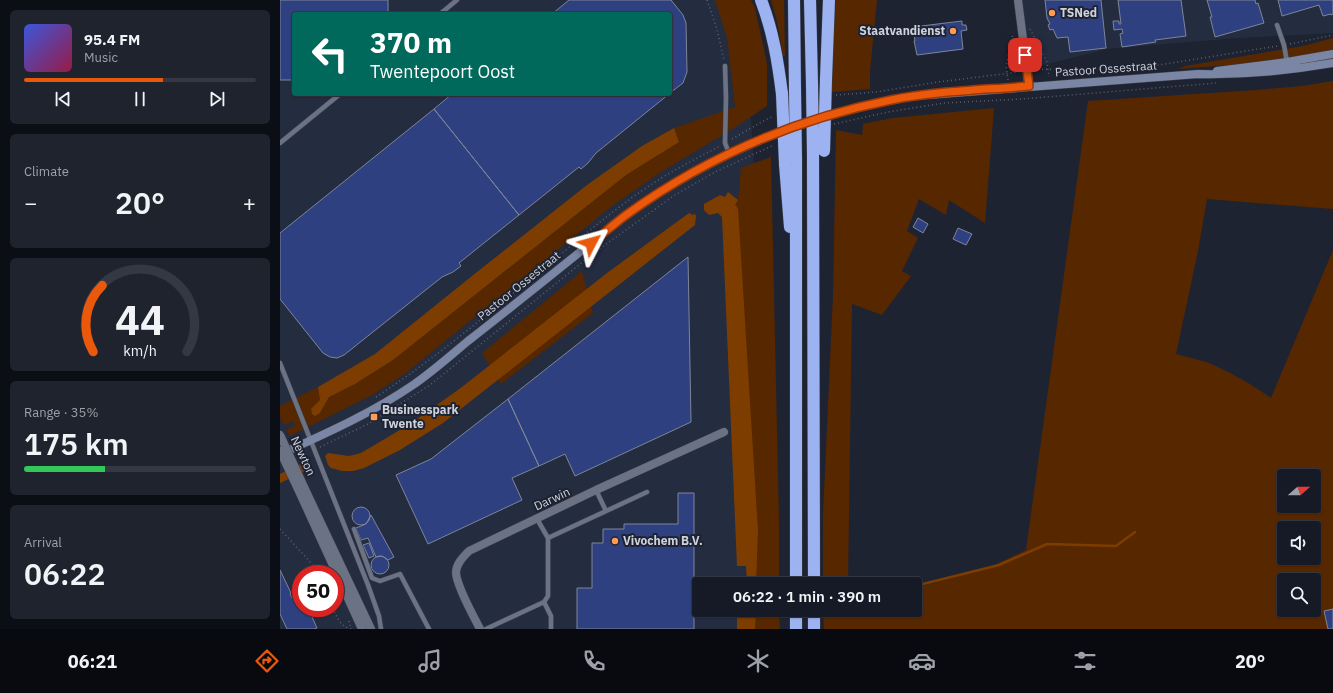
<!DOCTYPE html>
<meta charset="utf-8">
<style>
body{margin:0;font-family:"IBM Plex Sans",sans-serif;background:#1f232e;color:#f1f3f6;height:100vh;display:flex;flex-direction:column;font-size:15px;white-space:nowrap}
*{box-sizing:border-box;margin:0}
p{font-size:13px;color:#9ea1a7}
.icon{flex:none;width:22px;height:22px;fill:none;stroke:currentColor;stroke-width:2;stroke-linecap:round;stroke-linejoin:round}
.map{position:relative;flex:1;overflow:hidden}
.details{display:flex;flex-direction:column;gap:10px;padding:10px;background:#0c0e15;width:280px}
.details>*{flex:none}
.top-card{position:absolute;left:12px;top:12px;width:380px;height:84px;border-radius:4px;box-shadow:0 1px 3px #0004,0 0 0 1px #353843;background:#00695c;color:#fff;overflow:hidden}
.needle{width:26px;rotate:70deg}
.tools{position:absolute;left:997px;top:469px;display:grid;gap:8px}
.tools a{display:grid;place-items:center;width:44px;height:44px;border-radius:4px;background:#161a26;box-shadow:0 1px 3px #0004,0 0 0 1px #353843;font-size:20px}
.speed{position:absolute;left:12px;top:565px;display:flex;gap:8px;font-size:20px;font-weight:700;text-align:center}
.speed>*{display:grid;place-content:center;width:52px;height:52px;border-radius:50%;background:#161a26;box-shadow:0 1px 3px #0004,0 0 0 1px #353843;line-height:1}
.speed .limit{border:6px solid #d22;background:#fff;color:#111}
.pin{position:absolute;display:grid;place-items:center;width:34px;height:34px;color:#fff;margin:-17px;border-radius:8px;box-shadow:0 2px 6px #0006}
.me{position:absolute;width:44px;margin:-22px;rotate:51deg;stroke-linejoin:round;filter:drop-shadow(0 0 3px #0008)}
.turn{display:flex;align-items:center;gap:14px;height:84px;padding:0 12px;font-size:18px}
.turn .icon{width:52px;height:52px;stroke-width:2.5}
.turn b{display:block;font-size:28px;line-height:34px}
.big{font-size:30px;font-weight:600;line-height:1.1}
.details .tile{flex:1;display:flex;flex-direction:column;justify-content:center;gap:6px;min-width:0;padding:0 14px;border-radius:6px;background:#1f232e}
.details .dial{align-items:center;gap:0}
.dial svg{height:104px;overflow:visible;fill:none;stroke:#353843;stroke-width:7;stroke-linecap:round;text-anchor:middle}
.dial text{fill:#f1f3f6;stroke:none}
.song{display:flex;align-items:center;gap:12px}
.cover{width:48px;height:48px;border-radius:6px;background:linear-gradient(135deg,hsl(230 70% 55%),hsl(340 70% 35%))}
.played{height:4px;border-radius:2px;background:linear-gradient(90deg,#ea580c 60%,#353843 60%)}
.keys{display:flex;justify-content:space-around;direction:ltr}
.heat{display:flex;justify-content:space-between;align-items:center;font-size:22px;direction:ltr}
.charge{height:6px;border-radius:3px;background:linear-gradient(90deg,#34c759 35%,#353843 0)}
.trip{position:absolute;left:412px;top:577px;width:230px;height:40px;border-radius:4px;background:#161a26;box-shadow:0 1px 3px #0004,0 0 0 1px #353843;font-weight:600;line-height:40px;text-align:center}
.menu{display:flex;height:64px;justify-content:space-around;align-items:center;background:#090a0f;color:#9ea1a7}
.menu .icon{width:28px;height:28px}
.menu .on{color:#ea580c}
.menu b{font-size:18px;color:#f1f3f6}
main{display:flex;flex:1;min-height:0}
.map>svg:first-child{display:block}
</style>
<main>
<section class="details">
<div class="tile">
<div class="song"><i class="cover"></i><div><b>95.4 FM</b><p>Music</p></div></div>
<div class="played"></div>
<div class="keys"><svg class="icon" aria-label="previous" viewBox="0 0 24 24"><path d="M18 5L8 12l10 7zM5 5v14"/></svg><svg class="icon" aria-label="pause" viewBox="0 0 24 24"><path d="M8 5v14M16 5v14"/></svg><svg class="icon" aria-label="next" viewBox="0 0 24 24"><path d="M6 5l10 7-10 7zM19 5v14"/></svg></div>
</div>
<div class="tile"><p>Climate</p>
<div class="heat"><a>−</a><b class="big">20°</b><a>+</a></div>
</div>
<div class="tile dial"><svg viewBox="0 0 100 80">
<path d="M14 69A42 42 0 1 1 86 69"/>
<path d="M14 69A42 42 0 0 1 21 18" stroke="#ea580c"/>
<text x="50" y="56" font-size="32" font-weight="700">44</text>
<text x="50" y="72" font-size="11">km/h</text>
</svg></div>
<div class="tile"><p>Range · 35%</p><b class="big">175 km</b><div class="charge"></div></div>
<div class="tile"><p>Arrival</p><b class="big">06:22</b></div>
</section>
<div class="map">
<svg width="1053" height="629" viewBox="0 0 1053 629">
<rect width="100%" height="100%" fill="#1e2332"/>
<path fill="#242c40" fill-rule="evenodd" d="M 0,0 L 448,0 L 467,59 L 474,167 L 482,584 L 419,584 L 419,610 L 482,610 L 482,629 L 0,629 ZM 14,14 L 390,14 L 390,94 L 14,94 ZM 21,574 L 55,574 L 55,608 L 21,608 Z
M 740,0 L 1053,0 L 1053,33 L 958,38 L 827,49 L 744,70 Z"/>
<path fill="#572700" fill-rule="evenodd" d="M 435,0 L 471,0 L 475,8 L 487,63 L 487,106 L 454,128 L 381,172 L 332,206 L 127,372 L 94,394 L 10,436 L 6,430 L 15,425 L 13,421 L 4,425 L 0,417 L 0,406 L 38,387 L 40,400 L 40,413 L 49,397 L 75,384 L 113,360 L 346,175 L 399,142 L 394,128 L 455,107 L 447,38 Z
M 491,0 L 504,0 L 505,56 L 503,56 L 497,21 Z
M 556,0 L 597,0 L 590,71 L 590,89 L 551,92 L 553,41 Z
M 1053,38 L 1053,52 L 1000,61 L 898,69 L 905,66 L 1023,46 Z
M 1053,81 L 1053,209 L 927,199 L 918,251 L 896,354 C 906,357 916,359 926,362 C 949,371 971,384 991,398 L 1053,250 L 1053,629 L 544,629 L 543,610 L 635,610 L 635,588 L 708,568 L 746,550 L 808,101 L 976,90 L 1021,86 ZM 1004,476 L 1034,476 L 1034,506 L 1004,506 ZM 1004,528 L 1034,528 L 1034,558 L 1004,558 ZM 1004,580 L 1034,580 L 1034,610 L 1004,610 Z
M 714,108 L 705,223 L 669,200 L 666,215 L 639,199 L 627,231 L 638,238 L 622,271 L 631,276 L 602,315 L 572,304 L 568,584 L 543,584 L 543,514 L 553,295 L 556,130 L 582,135 L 583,124 L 587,123 L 613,118 Z
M 491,157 L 499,522 L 499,584 L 476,584 L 476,560 L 454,205 L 458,200 L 461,168 Z
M 302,271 L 313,313 L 221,384 L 202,353 Z
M 476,610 L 499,610 L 500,629 L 475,629 Z"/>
<path fill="#7e3d00" d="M 394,128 L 399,142 L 346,175 L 113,360 L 75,384 L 49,397 L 40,413 L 35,416 L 32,414 L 31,409 L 40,400 L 38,387 L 95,354 L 192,276 L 307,185 L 362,146 Z
M 448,192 L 458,200 L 455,205 L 458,208 L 478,531 L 476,584 L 467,584 L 466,566 L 457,566 L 442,217 L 438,213 L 429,215 L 424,210 L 424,204 L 440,195 L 445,197 Z
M 409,213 L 413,215 L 415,214 L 416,216 L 415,225 L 163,423 L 120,450 L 84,468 L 73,471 L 62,471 L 51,468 L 48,465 L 45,456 L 48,453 L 69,456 L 81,453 L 130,424 L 182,387 L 327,273 Z
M 25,462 L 28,463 L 32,468 L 0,483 L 0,474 Z
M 457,610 L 476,610 L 475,629 L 457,629 Z"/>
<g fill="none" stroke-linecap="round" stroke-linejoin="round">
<path stroke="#7e3d00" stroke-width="2.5" d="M 635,586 L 719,565 L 767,544 L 836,546 L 855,532"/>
</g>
<path fill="#2e4080" stroke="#7e8597" d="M 0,0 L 108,0 L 108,14 L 14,14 L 14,80 L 0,80 Z
M 289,0 L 391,0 L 403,15 L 406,23 L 407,72 L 403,83 L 390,93 L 390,14 L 272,14 Z
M 765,0 L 821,0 L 826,48 L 790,52 L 788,37 L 777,38 L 773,29 L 770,30 L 768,25 L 770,24 L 767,18 Z
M 838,0 L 901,0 L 906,36 L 875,40 L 876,42 L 842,47 L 840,34 L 843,33 L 842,29 L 834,30 L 833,21 L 839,21 L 839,24 L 841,24 Z
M 927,0 L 975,0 L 976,4 L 978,3 L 984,23 L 935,37 L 930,17 L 932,17 Z
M 998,0 L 1053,0 L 1053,14 L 1051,15 L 1051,14 L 1043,16 L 1039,5 L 1002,16 Z
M 682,21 L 682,25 L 686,25 L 687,30 L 681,31 L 683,49 L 637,55 L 634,41 L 635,41 L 633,27 Z
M 172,94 L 389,94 L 316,153 L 308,163 L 301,169 L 299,167 L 239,215 L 154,109 Z
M 154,109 L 239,215 L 179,263 L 181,266 L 173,272 L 162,277 L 64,355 L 57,358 L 50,357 L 43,353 L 0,299 L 0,233 Z
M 638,218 L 648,224 L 643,233 L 633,227 Z
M 678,228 L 692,234 L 686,245 L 673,239 Z
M 408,257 L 411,422 L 295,476 L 285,454 L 259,466 L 228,399 Z
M 228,399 L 259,466 L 232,478 L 242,500 L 148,544 L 116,475 L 151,459 Z
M 398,493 L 414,493 L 414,629 L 297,629 L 297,588 L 312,588 L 312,543 L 323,543 L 323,529 L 344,529 L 344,524 L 398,524 Z
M72 516a9 9 0 1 1 18 0a9 9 0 1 1-18 0Z
M 91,515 L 114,557 L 108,560 L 102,556 L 96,557 L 88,538 L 81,540 L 76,528 L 86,524 Z
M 89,543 L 94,556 L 89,558 L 83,545 Z
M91 565a9 9 0 1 1 18 0a9 9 0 1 1-18 0Z
M 0,570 L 11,593 L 10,594 L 12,598 L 21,594 L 21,608 L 28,608 L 37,628 L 34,629 L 7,629 L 0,614 Z
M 1053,609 L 1053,629 L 1048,629 L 1044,611 Z"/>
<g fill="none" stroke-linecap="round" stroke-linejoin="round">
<defs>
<path id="service" d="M 160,14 L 177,0
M 997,25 L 1004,45 L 1007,62
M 445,66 L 446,98 L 445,143 L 449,153
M 0,143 L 60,94
M 0,363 L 88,585 L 99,616 L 101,629
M 316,490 L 326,511
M 257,519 L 268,538
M 74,529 L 92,578 L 100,581 L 120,574 L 149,629
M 264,602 L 271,616 L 271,629
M 206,629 L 264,602 L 268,596 L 268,538 L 367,492"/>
<path id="minor" d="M 738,0 L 749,86
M 24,487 L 91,629
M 18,489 L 82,629
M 200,629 C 193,615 177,587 176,573 C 176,564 183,557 189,551 L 316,490 L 444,432"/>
<path id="secondary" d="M 937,71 L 1007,62 L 1053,54
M 3,453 C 47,433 92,413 133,385 C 152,372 170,356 188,341 C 224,313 259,285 295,256 C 312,242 329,227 347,215 C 434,152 529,114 634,96 L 918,74 C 964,75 1007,71 1053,63"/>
<path id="motorway" d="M 481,0 C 493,31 498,62 502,94
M 514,0 L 515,90
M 530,0 L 532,84
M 546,79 L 549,0
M 533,155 L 534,584
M 516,160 L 516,584
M 505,164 L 510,227
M 516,629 L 516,610
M 534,629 L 534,610"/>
</defs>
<use href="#service" stroke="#3b3f4c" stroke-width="5.5"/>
<use href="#minor" stroke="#3b3f4c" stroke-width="9"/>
<use href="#secondary" stroke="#3b3f4c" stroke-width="9"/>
<use href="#motorway" stroke="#3b3f4c" stroke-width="13"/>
<path stroke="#5d616e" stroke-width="1.5" stroke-dasharray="1 3" stroke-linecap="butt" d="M 427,0 L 437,29 L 444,60
M 750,29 L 767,62 L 769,77
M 1010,44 L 1053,35
M 754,70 L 768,69 L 790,72 L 844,68 L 879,65 L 997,46
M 728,80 L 726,67 L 733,33
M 556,95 L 596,92 L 658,82 L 739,72
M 554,124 L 608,112 L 664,103 L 742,99 L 936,83
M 452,139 L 485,120 L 492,117
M 96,397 C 164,353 225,299 287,249 C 314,227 340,205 369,186 C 391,171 416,159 440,146
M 40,447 L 88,424 L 150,385 L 315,252 L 395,195 L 437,171 L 494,145
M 18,457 L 29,452
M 0,529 L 32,564 L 37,574
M 53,608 C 57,618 60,626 71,629
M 69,621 L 71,629"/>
<use href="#service" stroke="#6b7283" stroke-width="4.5"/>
<use href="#minor" stroke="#6b7283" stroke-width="8"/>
<use href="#secondary" stroke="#7a86a4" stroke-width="8"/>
<use href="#motorway" stroke="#9db3f1" stroke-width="12"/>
<defs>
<path id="minor-bridge" d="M 0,435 L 24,487
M 0,451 L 18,489"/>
<path id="motorway-bridge" d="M 532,84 L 533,155
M 515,90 L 516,160
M 502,94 L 505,164
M 544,151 L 546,79"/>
</defs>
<use href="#minor-bridge" stroke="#3b3f4c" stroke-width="9" stroke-linecap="butt"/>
<use href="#motorway-bridge" stroke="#3b3f4c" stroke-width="13" stroke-linecap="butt"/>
<use href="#minor-bridge" stroke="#6b7283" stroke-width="8"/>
<use href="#motorway-bridge" stroke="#9db3f1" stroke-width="12"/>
</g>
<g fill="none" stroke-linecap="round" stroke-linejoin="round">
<defs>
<path id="route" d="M 311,243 C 323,234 334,224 346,215 C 425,158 515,119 611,100 C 656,91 703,90 749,86 L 745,55"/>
</defs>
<use href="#route" stroke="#983908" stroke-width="10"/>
<use href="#route" stroke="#ea580c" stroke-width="7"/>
</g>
<g fill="#fe9c57" stroke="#1e2332" stroke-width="1.5">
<circle cx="772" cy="13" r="4"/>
<circle cx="673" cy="31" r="4"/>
<rect x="90" y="413" width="8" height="8" rx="2"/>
<circle cx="335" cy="541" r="4"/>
</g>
<g text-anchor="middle" stroke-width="4" stroke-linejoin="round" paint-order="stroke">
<g font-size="12" font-weight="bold" fill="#ced2dc" stroke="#1e2332" text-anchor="start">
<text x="780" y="17">TSNed</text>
<text x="665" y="35" text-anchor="end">Staatvandienst</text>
<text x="102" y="414">Businesspark<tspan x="102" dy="14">Twente</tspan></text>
<text x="343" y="545">Vivochem B.V.</text>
</g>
<g font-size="12" fill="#ced2dc" stroke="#1e2332">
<text transform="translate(826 69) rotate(-4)" y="4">Pastoor Ossestraat</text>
<text transform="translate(239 286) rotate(-39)" y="4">Pastoor Ossestraat</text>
<text transform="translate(23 456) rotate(65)" y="4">Newton</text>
<text transform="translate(272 499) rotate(-25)" y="4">Darwin</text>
</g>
</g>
</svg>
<div class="tools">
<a><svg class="needle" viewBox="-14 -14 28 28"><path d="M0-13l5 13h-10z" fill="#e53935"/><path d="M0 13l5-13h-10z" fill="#9ea1a7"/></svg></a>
<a><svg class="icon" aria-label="sound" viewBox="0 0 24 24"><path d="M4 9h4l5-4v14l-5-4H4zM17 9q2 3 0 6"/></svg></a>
<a><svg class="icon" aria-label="search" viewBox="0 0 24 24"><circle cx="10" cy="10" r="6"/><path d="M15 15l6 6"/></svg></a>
</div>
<div class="speed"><div class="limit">50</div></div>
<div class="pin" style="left:745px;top:55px;background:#d93025"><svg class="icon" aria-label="arrive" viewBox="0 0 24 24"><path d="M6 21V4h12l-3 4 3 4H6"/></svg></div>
<svg class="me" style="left:311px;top:243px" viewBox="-20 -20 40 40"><path d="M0-17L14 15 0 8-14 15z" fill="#ea580c" stroke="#fff" stroke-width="4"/></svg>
<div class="trip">06:22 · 1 min · 390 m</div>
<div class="top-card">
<div class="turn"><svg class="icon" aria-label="left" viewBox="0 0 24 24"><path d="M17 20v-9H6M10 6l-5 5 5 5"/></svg><div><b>370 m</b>Twentepoort Oost</div></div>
</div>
</div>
</main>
<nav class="menu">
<b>06:21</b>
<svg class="icon on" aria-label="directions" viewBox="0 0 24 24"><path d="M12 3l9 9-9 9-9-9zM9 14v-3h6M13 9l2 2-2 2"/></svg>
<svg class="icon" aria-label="music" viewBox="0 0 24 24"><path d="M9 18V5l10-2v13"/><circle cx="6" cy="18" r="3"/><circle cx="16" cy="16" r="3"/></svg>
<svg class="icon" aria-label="phone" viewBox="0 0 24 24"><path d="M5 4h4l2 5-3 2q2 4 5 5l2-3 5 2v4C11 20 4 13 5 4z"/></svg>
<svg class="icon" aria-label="climate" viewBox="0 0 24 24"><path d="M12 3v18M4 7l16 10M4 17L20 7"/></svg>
<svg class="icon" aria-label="car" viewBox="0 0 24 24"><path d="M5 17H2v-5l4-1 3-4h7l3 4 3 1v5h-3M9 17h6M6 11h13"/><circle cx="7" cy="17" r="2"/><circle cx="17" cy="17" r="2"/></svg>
<svg class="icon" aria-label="filters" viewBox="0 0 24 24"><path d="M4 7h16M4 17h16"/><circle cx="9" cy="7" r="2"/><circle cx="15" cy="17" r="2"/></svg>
<b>20°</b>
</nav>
